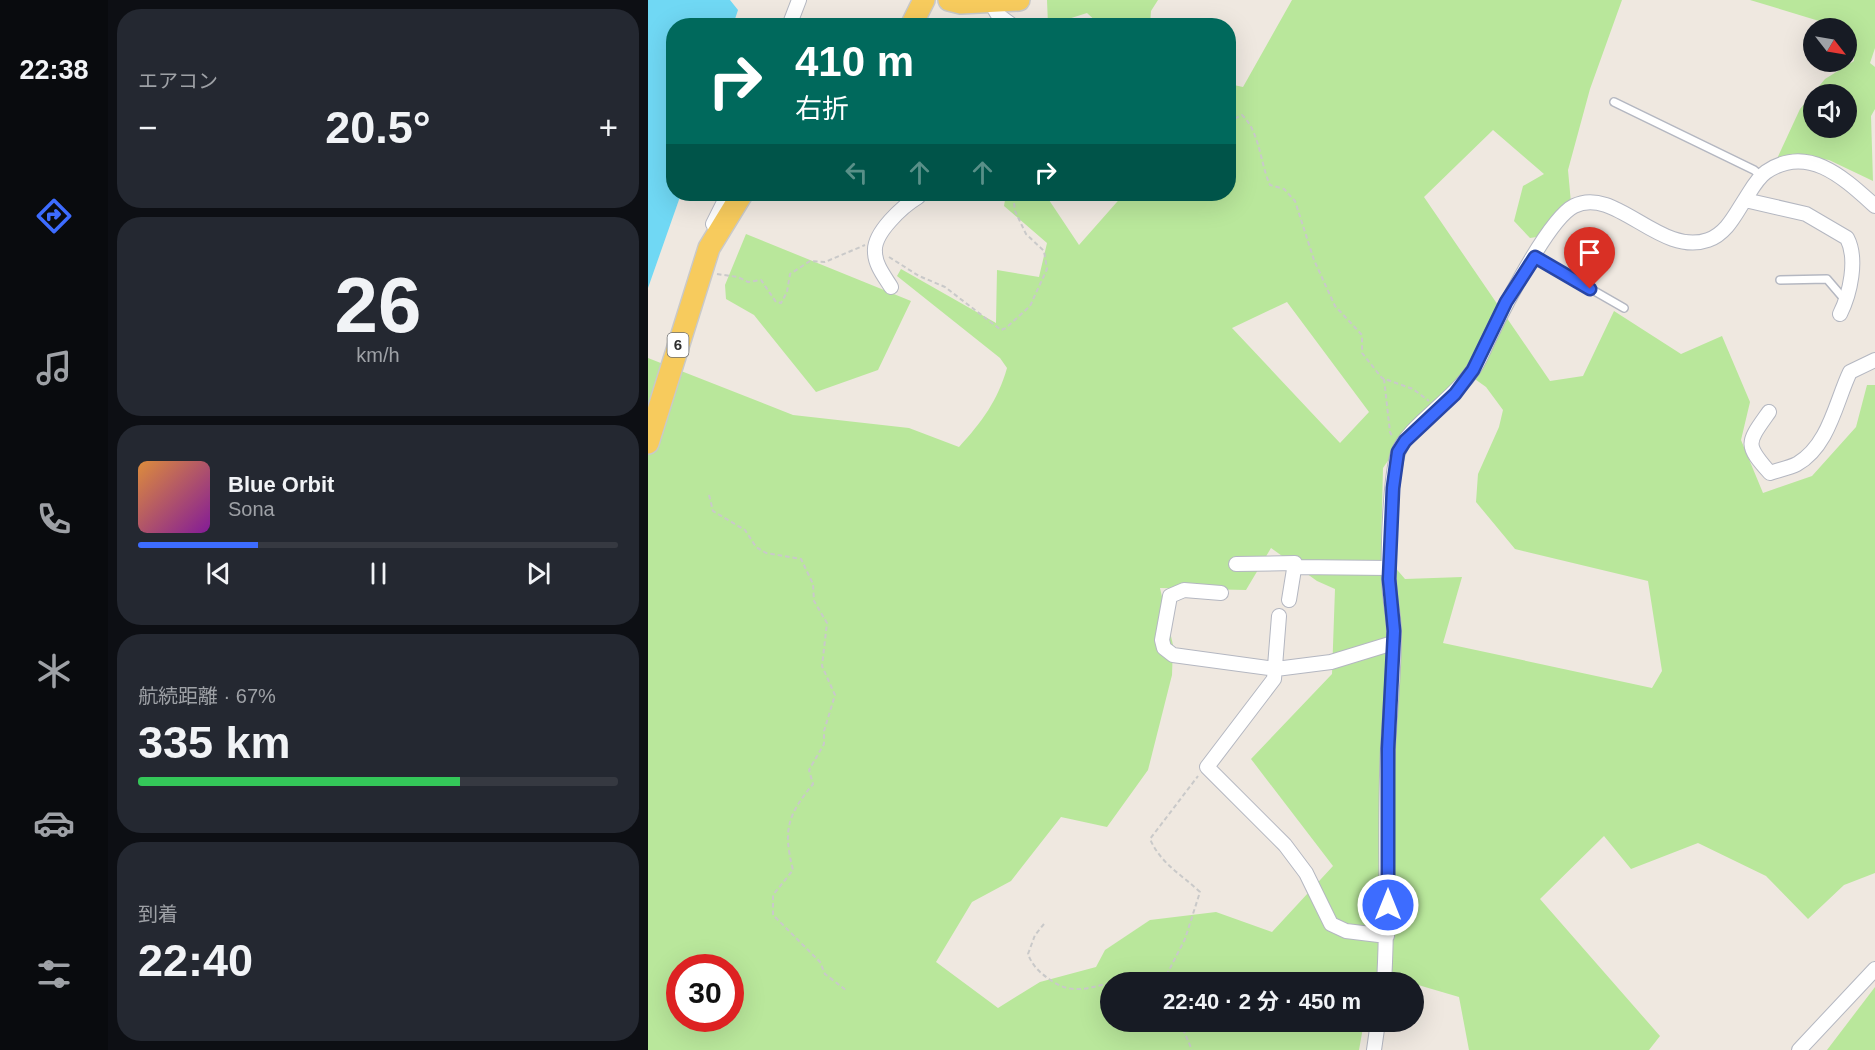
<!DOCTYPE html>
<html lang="ja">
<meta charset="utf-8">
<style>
body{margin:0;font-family:Helvetica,"Noto Sans JP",sans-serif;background:#242831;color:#f1f3f6;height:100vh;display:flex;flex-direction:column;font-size:22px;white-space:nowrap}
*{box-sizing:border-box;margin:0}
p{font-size:20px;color:#9ea1a6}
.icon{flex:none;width:33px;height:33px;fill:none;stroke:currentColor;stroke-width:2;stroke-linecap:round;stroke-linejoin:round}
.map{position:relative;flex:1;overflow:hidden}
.side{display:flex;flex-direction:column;gap:9px;padding:9px;background:#0d0f14;width:540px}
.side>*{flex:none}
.top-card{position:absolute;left:18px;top:18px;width:570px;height:183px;border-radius:24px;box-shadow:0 6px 24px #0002;background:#00695c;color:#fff;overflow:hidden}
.needle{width:39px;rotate:121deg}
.fabs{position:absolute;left:1155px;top:18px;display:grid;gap:12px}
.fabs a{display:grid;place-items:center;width:54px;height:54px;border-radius:50%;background:#171b24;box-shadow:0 6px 24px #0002;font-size:30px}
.speed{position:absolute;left:18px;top:954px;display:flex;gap:12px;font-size:30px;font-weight:700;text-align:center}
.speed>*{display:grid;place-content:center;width:78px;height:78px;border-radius:50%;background:#171b24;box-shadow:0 6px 24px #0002;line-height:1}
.speed .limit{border:9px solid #d22;background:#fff;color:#111}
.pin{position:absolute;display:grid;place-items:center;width:51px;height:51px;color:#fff;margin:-62px -26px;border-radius:50% 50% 50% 0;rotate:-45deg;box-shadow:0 0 6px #0007}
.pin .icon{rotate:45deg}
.me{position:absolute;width:66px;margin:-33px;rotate:0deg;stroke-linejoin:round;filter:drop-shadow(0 0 4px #0008)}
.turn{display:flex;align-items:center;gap:21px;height:126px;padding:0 30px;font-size:27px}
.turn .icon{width:78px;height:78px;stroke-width:2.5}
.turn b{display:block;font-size:42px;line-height:51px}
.lanes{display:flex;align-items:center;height:57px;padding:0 30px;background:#0003;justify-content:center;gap:30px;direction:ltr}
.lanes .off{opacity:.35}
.big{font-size:45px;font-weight:700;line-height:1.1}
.side .card{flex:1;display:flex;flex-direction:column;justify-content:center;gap:9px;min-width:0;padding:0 21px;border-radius:24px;background:#242831}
.side .dial{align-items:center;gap:0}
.dial b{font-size:78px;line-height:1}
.song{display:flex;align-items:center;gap:18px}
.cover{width:72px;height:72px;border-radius:9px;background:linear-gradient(135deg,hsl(30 70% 55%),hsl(290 70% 35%))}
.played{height:6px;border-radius:3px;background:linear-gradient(90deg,#3d6cff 25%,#363941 25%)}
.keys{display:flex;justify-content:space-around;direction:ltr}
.heat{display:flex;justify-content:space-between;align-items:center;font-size:33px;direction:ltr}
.charge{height:9px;border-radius:4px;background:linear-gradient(90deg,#34c759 67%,#363941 0)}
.trip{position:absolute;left:452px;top:972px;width:324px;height:60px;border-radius:30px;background:#171b24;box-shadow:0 6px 24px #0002;font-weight:700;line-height:60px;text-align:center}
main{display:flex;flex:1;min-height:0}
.tabs{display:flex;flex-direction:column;width:108px;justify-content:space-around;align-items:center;background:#090b0e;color:#9ea1a6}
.tabs .icon{width:42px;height:42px}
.tabs .active{color:#3d6cff}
.tabs b{font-size:27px;color:#f1f3f6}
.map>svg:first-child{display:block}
</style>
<main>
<nav class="tabs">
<b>22:38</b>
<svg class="icon active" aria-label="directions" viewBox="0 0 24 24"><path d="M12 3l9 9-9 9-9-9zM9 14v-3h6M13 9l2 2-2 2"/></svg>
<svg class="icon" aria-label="music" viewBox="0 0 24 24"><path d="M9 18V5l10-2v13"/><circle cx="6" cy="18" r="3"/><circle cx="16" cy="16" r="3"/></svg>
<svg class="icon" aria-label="phone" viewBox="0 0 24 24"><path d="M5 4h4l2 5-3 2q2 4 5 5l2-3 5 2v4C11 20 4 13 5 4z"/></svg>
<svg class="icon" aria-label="climate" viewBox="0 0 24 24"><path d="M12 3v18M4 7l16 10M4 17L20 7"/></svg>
<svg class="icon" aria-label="car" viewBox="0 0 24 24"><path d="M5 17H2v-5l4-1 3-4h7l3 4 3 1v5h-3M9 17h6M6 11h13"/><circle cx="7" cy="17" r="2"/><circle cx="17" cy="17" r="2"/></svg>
<svg class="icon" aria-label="filters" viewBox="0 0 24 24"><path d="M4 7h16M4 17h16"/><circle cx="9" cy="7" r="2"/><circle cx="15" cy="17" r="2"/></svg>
</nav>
<section class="side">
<div class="card"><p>エアコン</p>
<div class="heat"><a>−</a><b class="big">20.5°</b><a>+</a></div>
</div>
<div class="card dial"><b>26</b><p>km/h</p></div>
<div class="card">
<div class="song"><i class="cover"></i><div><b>Blue Orbit</b><p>Sona</p></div></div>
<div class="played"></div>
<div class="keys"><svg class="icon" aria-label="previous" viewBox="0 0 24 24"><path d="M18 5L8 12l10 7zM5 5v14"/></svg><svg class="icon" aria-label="pause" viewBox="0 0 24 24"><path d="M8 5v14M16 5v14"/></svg><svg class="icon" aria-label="next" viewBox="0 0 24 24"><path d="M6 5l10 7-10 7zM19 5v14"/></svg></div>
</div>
<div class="card"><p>航続距離 · 67%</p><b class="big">335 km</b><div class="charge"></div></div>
<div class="card"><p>到着</p><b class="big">22:40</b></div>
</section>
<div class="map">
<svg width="1227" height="1050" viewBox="0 0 1227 1050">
<rect width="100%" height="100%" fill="#efe8e0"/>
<path fill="#b9e79b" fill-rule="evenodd" d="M 399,0 L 510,0 L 503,11 L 502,26 L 452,25 L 439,13 L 417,20 L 411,25 L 400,25 Z
M 644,0 L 974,0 L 942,89 L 920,170 L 923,203 L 895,236 L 882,238 L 866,221 L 875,186 L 896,174 L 845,130 L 776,197 L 902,381 L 935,376 L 966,311 L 1033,354 L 1074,336 L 1102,402 L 1093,440 L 1115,493 L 1164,476 L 1208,427 L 1219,385 L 1227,385 L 1227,873 L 1196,885 L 1160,919 L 1118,876 L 1050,843 L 983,869 L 956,836 L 892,899 L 1012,1036 L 1001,1050 L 821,1050 L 811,997 L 726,972 L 723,982 L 462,982 L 462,1022 L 716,1022 L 711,1050 L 0,1050 L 0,358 L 145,415 L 261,428 L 311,447 C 334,422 350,400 359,368 L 352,358 L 249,276 L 253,269 L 348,323 L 349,270 L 391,277 L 399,243 L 356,206 L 358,194 L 397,194 L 431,245 L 476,194 L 580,194 L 581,84 L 595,87 ZM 639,302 L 721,412 L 692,443 L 584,328 ZM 817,372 L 838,387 L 855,410 L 851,427 L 830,474 L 828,502 L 867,549 L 1000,581 L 1014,671 L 1004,688 L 795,643 L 814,577 L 757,579 L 733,551 L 735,468 L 768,420 ZM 623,548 L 669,581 L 687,589 L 684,674 L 603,759 L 685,866 L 624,932 L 568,912 L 502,920 L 457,950 L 448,967 L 392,982 L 350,1008 L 288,962 L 324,902 L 363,881 L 413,817 L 459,827 L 500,770 L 524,675 L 525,645 L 512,588 L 598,590 ZM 32,968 L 82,968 L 82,1018 L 32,1018 Z
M 1102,0 L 1227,0 L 1227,48 L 1222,63 L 1227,67 L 1227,109 L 1223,116 L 1225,181 L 1181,160 L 1149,155 L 1127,163 L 1152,109 L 1177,79 L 1206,61 L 1204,31 ZM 1166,94 L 1198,94 L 1198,128 L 1166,128 Z
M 98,234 L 263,301 L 230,370 L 168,392 L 106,315 L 78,299 L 77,285 Z
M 1227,987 L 1227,1050 L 1179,1050 Z"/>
<path fill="#70d8f4" d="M 0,0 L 82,0 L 90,10 L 85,25 L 26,26 L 26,194 L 33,194 L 0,288 Z"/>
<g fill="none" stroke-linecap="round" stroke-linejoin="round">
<defs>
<path id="service" d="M 966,102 L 1106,170 L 1113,176
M 887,257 L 976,308
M 1132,280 L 1179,279 L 1197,300"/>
<path id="minor" d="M 343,3 L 350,15 L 365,26
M 141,26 L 151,0
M 1097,200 L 1158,214 L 1199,238 C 1210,259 1202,294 1192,314
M 65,224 L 80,194
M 243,287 C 237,277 227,265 227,252 C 225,233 255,206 270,197
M 1121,412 C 1099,443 1096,444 1122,473 C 1130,470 1141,468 1149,464 C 1181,446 1188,401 1202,372 L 1227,360
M 588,564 L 647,563 L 641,600
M 647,567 L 741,568
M 573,593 L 536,590 L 522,596 L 514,640 L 516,648 L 525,655 L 628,669 L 683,662 L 745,643
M 631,616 L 626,679 L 559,767 L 637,845 L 658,873 L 683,924 L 698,931 L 739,936
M 736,982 C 741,904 736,826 740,748 C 742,710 746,671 746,633 C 746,615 741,597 741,579 C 740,551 742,479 750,453 C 760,424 815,395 832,358 C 846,327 898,220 926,206 C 967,185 1012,257 1060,240 C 1078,234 1087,215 1096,201 C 1102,192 1109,178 1118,172 C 1160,143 1197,179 1227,206
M 726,1050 L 730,1022
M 1151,1050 L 1227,969"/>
<path id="primary" d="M 301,0 L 313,3 L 371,0
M 263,26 L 276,0
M 0,443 L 61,248 L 94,194"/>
</defs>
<use href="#service" stroke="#b4b7c1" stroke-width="10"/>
<use href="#minor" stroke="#b4b7c1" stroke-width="16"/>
<use href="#primary" stroke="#c9c9c9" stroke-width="24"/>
<path stroke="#c9c9c9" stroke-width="2" stroke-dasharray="4.5 3" stroke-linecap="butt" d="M 418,26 L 435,19 L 441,26
M 580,122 L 594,115 C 612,132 612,163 622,185 L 636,189 L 647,201 L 666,260 L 687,306 L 714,335 L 714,353 L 734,378 L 765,389 L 781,401
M 241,257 L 271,276 L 297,287 L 353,330 L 358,328 L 382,306 L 399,269 L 396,251 L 378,234 L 367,211 L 365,194
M 69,274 L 90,277 L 100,282 L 113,280 L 128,302 L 133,303 L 139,292 L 142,274 L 162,261 L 177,262 L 217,245
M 736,379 L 742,432 L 745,438
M 61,495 L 65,511 L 97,530 L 108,547 L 118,553 L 153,559 L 165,584 L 166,601 L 179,623 L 174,666 L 187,695 L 176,731 L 176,744 L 161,770 L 165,784 C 139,816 135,830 145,870 L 125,895 L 125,915 L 172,962 L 177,974 L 199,991
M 396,924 L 387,935 L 380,954 C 384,965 391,972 401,979 C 432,1002 451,978 488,982
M 515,982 L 537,939 L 552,892 C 533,874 513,864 502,839 L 550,776
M 532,1022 L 544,1050"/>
<use href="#service" stroke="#fff" stroke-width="7"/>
<use href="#minor" stroke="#fff" stroke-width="14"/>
<use href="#primary" stroke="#f7cb5d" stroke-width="21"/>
</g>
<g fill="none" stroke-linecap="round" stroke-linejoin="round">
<defs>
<path id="route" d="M 740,905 L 740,749 L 746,631 L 741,579 L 745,488 L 750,452 L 757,441 L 807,394 L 825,370 L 858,302 L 887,257 L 942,289"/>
</defs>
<use href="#route" stroke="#2846a6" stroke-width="15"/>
<use href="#route" stroke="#3d6cff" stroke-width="10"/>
</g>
<g text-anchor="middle" stroke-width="4.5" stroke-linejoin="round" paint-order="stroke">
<rect fill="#fff" stroke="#6d6d6d" stroke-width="1.5" x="19.5" y="333" width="21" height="24" rx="4.5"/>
<g font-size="15" font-weight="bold" fill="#2e2e2e">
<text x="30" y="350">6</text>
</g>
</g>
</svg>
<div class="fabs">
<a><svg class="needle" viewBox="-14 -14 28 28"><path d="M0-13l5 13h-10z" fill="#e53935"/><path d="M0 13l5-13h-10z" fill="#9ea1a6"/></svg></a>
<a><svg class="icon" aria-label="sound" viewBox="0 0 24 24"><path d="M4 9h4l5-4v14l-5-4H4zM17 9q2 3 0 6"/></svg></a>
</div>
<div class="speed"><div class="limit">30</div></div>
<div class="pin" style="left:942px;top:289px;background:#d93025"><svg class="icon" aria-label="arrive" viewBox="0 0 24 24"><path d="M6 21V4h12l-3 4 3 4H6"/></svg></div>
<svg class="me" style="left:740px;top:905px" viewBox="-20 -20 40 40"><circle r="17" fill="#3d6cff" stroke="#fff" stroke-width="3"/><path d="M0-11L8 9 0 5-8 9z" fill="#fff"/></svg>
<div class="trip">22:40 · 2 分 · 450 m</div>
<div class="top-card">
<div class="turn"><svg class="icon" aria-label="right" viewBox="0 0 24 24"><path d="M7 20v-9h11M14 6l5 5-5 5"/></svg><div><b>410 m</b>右折</div></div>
<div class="lanes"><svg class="icon off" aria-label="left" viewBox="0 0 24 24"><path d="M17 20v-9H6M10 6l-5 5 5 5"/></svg><svg class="icon off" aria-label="ahead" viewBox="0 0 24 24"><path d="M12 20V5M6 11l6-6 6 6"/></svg><svg class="icon off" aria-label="ahead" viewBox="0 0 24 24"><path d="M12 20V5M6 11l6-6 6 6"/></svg><svg class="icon" aria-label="right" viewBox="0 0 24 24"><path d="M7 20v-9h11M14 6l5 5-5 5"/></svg></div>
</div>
</div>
</main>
